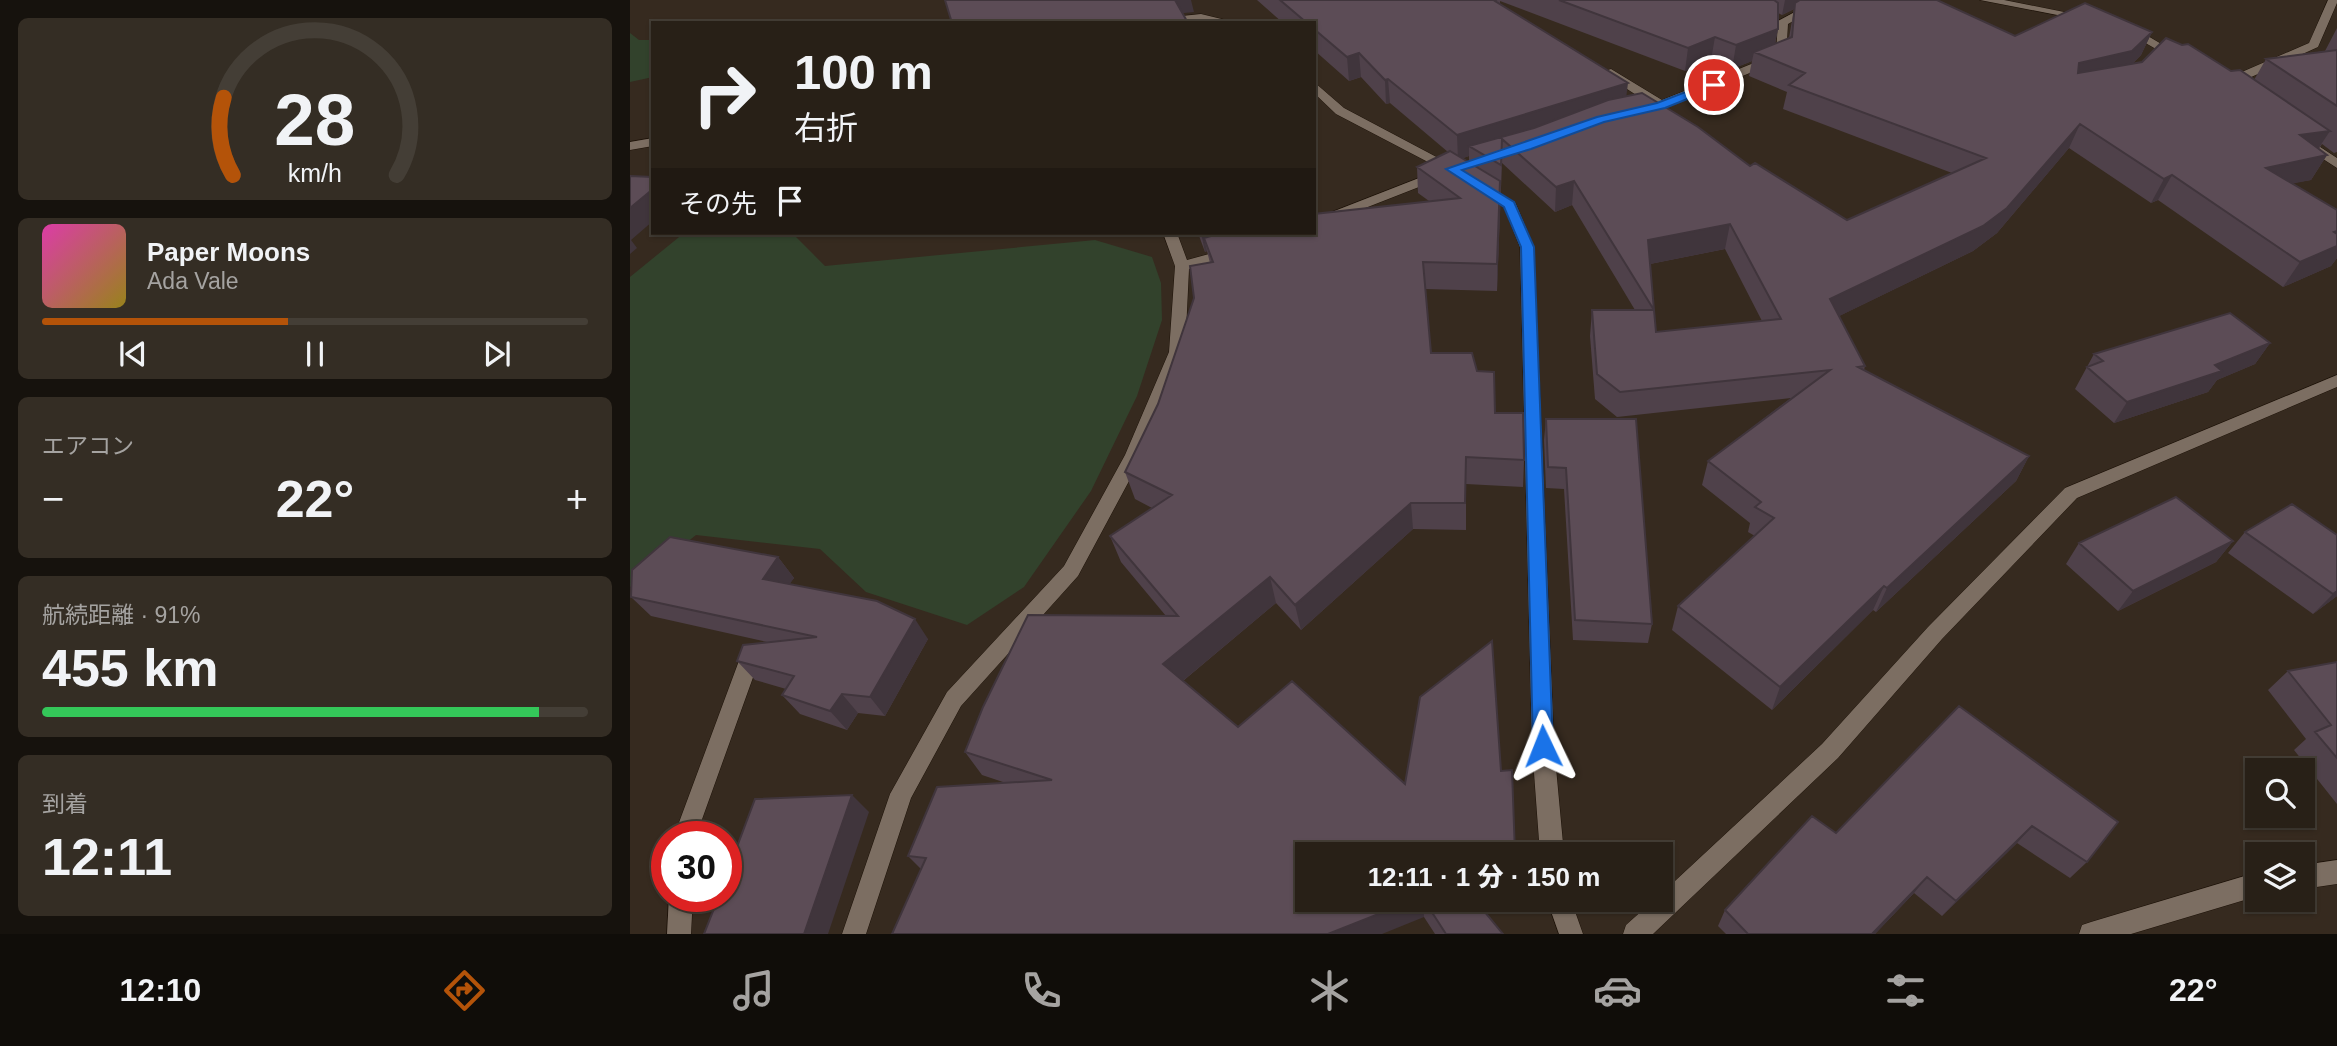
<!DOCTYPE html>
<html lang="ja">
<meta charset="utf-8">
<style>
body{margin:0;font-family:Helvetica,"Noto Sans JP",sans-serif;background:#342d24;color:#f1f3f6;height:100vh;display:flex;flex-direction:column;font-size:26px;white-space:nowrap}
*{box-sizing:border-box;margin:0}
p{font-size:23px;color:#a5a3a1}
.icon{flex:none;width:38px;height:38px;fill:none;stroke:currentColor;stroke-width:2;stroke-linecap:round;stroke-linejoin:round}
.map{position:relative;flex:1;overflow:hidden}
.panel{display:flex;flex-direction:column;gap:18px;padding:18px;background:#16120d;width:630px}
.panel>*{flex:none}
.top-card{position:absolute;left:21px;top:21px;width:665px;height:214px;border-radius:0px;box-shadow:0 2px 5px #0004,0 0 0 2px #443e36;background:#282017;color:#f1f3f6;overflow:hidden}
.fabs{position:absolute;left:1615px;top:758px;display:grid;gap:14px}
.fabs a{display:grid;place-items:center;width:70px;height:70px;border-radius:0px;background:#282017;box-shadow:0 2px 5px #0004,0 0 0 2px #443e36;font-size:35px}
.speed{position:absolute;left:21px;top:821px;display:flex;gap:14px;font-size:35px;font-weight:700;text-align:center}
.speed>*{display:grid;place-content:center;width:91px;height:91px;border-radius:50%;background:#282017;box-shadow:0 2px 5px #0004,0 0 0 2px #443e36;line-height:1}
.speed .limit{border:10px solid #d22;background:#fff;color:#111}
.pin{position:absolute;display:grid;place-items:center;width:60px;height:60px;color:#fff;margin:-30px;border:4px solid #fff;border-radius:50%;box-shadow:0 2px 7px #0007}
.me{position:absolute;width:77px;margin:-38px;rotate:358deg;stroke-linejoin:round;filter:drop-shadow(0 0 5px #0008)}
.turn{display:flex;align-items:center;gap:24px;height:147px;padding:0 28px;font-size:32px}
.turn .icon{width:91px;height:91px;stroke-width:2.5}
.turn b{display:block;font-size:49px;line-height:60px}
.then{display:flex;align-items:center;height:66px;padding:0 28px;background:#0003;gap:14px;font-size:26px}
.big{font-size:52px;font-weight:800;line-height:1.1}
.panel .widget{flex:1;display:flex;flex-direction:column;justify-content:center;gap:10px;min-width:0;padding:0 24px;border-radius:10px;background:#342d24}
.panel .dial{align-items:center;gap:0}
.dial svg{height:182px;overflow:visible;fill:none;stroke:#443e36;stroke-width:7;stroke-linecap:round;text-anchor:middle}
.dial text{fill:#f1f3f6;stroke:none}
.song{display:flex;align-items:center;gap:21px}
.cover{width:84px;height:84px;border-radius:10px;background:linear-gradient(135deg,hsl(320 70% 55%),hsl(50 70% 35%))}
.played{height:7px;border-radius:4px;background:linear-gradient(90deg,#b45309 45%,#443e36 45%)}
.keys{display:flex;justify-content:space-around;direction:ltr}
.heat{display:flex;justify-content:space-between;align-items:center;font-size:38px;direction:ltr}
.charge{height:10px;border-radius:5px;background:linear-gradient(90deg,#34c759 91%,#443e36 0)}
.trip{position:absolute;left:665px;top:842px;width:378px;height:70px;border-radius:0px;background:#282017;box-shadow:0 2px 5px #0004,0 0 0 2px #443e36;font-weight:800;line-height:70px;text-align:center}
.menu{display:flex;height:112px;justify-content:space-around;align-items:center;background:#100d09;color:#a5a3a1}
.menu .icon{width:49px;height:49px}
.menu .active{color:#b45309}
.menu b{font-size:32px;color:#f1f3f6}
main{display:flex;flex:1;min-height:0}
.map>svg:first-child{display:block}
</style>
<main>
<section class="panel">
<div class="widget dial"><svg viewBox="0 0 100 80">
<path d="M14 69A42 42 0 1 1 86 69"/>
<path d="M14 69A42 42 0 0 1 10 35" stroke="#b45309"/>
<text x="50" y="56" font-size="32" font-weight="700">28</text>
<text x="50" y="72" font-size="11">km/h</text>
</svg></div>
<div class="widget">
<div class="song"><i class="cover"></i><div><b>Paper Moons</b><p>Ada Vale</p></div></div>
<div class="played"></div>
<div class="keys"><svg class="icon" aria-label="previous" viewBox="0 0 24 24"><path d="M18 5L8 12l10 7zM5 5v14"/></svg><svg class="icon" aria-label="pause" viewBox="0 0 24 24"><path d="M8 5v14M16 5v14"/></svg><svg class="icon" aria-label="next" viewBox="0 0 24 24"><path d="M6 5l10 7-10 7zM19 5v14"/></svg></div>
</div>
<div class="widget"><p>エアコン</p>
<div class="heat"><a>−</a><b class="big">22°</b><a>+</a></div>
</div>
<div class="widget"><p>航続距離 · 91%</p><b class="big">455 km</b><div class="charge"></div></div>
<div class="widget"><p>到着</p><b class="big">12:11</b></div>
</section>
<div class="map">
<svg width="1707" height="934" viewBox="0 0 1707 934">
<rect width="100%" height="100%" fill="#362a1f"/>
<path fill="#32422c" d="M 0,33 L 9,40 L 23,40 L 23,77 L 0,82 Z
M 54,233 L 169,233 L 164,235 L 195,266 L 465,240 L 522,257 L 531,283 L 532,320 L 507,396 L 461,491 L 394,587 L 337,625 L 236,592 L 190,549 L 66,535 L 0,587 L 0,277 Z"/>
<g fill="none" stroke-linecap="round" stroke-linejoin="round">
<defs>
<path id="minor" d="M 1187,0 L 1200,0 L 1158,24 L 1156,58 L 1035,108 L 1006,113 L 1006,107 L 1020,104 L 971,72 L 981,69 L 1032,100 L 1146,54 L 1148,21 Z
M 1350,0 L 1374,0 L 1459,17 L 1453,20 Z
M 1698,0 L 1707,0 L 1707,3 L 1688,47 L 1599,87 L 1591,87 L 1591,81 L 1679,43 Z
M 571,14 L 608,23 L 571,20 L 509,23 L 514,20 Z
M 1493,26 L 1501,26 L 1555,58 L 1545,60 L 1493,30 Z
M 684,82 L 714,108 L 831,170 L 824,174 L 819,173 L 706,114 L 684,93 Z
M 23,138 L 23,146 L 0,150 L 0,142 Z
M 1678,139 L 1707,158 L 1707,168 L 1673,146 L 1672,143 Z
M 807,171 L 814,175 L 812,178 L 684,228 L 684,219 Z
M 851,183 L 885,202 L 904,247 L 924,746 L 934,854 L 910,854 L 902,746 L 890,247 L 874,207 L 844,187 Z
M 533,233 L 547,233 L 557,260 L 601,248 L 608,252 L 606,255 L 559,269 L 555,352 L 513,455 L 448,576 L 331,706 L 281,798 L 236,934 L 212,934 L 260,794 L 317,692 L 434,566 L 495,455 L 539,352 L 545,266 Z
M 1707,375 L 1707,387 L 1447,498 L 1312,639 L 1208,758 L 1023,934 L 993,934 L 996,925 L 1024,900 L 1031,900 L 1031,894 L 1192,744 L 1298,627 L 1435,488 Z
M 120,649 L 127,652 L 130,658 L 66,836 L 44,836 L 110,658 L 113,652 Z
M 1707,860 L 1707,884 L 1673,889 L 1673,865 Z
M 1628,872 L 1628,896 L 1501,934 L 1449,934 L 1452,925 L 1461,922 Z
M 39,896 L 63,896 L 61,934 L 37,934 Z
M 917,900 L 941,900 L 953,934 L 929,934 Z"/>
</defs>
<use href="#minor" stroke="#1d1208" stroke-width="1"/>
<use href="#minor" fill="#7c6e62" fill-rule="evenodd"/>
</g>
<path fill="#4f414a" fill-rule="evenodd" d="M 627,0 L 1307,0 L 1385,36 L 1522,32 L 1511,55 L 1502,64 L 1601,71 L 1624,80 L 1636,59 L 1695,51 L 1707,28 L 1707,152 L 1704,153 L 1692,144 L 1689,149 L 1697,155 L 1681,180 L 1662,183 L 1707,210 L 1707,258 L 1701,266 L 1653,287 L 1528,200 L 1521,203 L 1439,148 L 1367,233 L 1343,251 L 1209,316 L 1235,366 L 1234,370 L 1399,456 L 1386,481 L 1246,612 L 1243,610 L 1142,710 L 1042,630 L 1048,606 L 1125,536 L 1118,532 L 1120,523 L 1072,485 L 1078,461 L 1161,398 L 987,417 L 965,399 L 960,336 L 962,310 L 1005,310 L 942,205 L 925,212 L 872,163 L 867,291 L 795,289 L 801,353 L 847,371 L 865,413 L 894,460 L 893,487 L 836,484 L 836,530 L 783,529 L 671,630 L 646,603 L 553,681 L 608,727 L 775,784 L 871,771 L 677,900 L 860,900 L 847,901 L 873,934 L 805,934 L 794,917 L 291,869 L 278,856 L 376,783 L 352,775 L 335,752 L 536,616 L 491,562 L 480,536 L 522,508 L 505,499 L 495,472 L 528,404 L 580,263 L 577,251 L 575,252 L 568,233 L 684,233 L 799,201 L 788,193 L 787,167 L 818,152 L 760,103 L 756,104 L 731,77 L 719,81 L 684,50 L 684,23 L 653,23 ZM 870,1 L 1055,71 L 1081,60 L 1102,69 L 1122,61 L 1119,76 L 1157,92 L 1153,109 L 1322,173 L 1217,220 L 996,96 L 870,4 ZM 1164,9 L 1159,38 L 1145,44 L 1148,29 L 1148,13 L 1152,15 ZM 839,156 L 839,162 L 833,158 ZM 1095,249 L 1132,321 L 1026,332 L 1020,264 Z
M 1640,343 L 1625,364 L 1587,380 L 1578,392 L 1484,423 L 1445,389 L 1464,354 Z
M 916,419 L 1022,624 L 1018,643 L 943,640 L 934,489 L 916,488 L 914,440 Z
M 1615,532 L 1707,535 L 1707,596 L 1683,614 L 1598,553 Z
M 1603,541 L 1586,562 L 1488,611 L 1436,564 L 1449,543 Z
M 148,557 L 164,578 L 159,584 L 298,639 L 255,716 L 228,713 L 217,730 L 170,714 L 152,695 L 156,689 L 125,680 L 107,661 L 137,642 L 21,616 L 1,597 Z
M 1707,662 L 1707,804 L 1664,750 L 1676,739 L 1638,690 L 1658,671 Z
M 1329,706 L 1457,862 L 1440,878 L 1387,843 L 1312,916 L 1284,893 L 1245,934 L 1096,934 L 1088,926 L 1095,910 L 1206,833 Z"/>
<path fill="#40353c" d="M 501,0 L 561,0 L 564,12 L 514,17 Z
M 1155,0 L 1181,0 L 1165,3 L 1164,9 L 1152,15 Z
M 1148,29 L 1143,52 L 1124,52 L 1122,61 L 1102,69 L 1106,45 Z
M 1522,32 L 1511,55 L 1491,75 L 1438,86 L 1449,63 Z
M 1085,37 L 1081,60 L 1055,71 L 1058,48 Z
M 729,53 L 731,77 L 719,81 L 717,57 Z
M 758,79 L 760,103 L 756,104 L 755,80 Z
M 998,83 L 995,107 L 872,139 L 871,190 L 872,146 L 839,146 L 839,156 L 828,160 L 827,135 Z
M 1450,124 L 1439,148 L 1367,233 L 1343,251 L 1193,324 L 1200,299 Z
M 1700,131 L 1684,155 L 1670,135 Z
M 1697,155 L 1681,180 L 1621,192 L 1636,168 Z
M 1542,175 L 1528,200 L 1521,203 L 1534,179 Z
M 870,181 L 870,207 L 867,291 L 867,264 Z
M 944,181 L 942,205 L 925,212 L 926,187 Z
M 23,189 L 23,221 L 1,240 L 7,248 L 0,254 L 0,208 Z
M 1100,224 L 1095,249 L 1015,265 L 1018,240 Z
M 1707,231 L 1707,258 L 1701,266 L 1653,287 L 1670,262 L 1704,232 Z
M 571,233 L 636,233 L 574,238 L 577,251 L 575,252 Z
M 1640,343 L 1625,364 L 1587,380 L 1578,392 L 1484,423 L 1497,402 Z
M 1399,456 L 1386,481 L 1246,612 L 1257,588 Z
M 781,503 L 783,529 L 671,630 L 665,605 Z
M 1603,541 L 1586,562 L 1488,611 L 1503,591 Z
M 148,557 L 164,578 L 149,599 L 133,579 Z
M 640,577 L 646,603 L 543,689 L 533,664 Z
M 1254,586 L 1243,610 L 1142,710 L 1150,687 Z
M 1707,591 L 1707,596 L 1683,614 L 1703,594 Z
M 285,619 L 298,639 L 255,716 L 240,697 Z
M 212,694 L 228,713 L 217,730 L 200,711 Z
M 222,795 L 239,812 L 198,934 L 174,934 Z
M 1402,826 L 1387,843 L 1312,916 L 1326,901 Z
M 1297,877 L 1284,893 L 1245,934 L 1242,934 Z
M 784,900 L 793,900 L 794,917 L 752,934 L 698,934 Z"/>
<path fill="#5c4c56" stroke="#40353c" stroke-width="2" d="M 315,0 L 545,0 L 558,23 L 322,23 Z
M 650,0 L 866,0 L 865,1 L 998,83 L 827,135 L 758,79 L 755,80 L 729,53 L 717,57 L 684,29 L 684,23 L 677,23 Z
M 929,0 L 1144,0 L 1148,3 L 1148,29 L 1106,45 L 1085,37 L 1058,48 Z
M 1170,0 L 1307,0 L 1385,36 L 1455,3 L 1522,32 L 1502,51 L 1449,63 L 1448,73 L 1512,62 L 1536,38 L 1552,45 L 1558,44 L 1601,71 L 1610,70 L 1700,131 L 1670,135 L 1697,155 L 1636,168 L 1707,210 L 1707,231 L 1704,232 L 1707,234 L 1707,246 L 1670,262 L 1542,175 L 1534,179 L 1450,124 L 1377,208 L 1353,226 L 1200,299 L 1235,366 L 1228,367 L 1399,456 L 1257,588 L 1254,586 L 1150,687 L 1048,606 L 1144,518 L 1125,507 L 1131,502 L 1078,461 L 1200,370 L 990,392 L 967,374 L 962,310 L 1024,310 L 1026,332 L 1151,319 L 1100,224 L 1018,240 L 1024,310 L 944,181 L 926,187 L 872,139 L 871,165 L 839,146 L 904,128 L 978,100 L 1012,93 L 1068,127 L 1120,166 L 1125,163 L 1217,220 L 1356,158 L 1159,85 L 1175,73 L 1124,52 L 1162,37 L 1165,3 Z
M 1707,50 L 1707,106 L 1636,59 Z
M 820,151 L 870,181 L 867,264 L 793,262 L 801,353 L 842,353 L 847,371 L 864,372 L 865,413 L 893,413 L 894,460 L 836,457 L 835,503 L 781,503 L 665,605 L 640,577 L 533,664 L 608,727 L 662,681 L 775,784 L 790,697 L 862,641 L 871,771 L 882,770 L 885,854 L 677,854 L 677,900 L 784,900 L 698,934 L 262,934 L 296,858 L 278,856 L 307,787 L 422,780 L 335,752 L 353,707 L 398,615 L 548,616 L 480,536 L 542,495 L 495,472 L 528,404 L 564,298 L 560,266 L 583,262 L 574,238 L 591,233 L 684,233 L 684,214 L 830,198 L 787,167 Z
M 0,176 L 23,177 L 23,189 L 0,208 Z
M 1600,313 L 1640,343 L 1585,365 L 1592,371 L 1497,402 L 1457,367 L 1473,361 L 1464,354 Z
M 916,419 L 1006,419 L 1022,624 L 945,620 L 936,468 L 918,467 Z
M 1546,497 L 1603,541 L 1503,591 L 1449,543 Z
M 1662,504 L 1707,535 L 1707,591 L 1703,594 L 1615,532 Z
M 40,537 L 148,557 L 133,579 L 247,601 L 285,619 L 240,697 L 212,694 L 200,711 L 152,695 L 164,676 L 107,661 L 113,645 L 187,637 L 1,597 L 2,570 Z
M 1707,662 L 1707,758 L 1685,732 L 1701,725 L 1658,671 Z
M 1329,706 L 1488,822 L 1457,862 L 1402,826 L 1326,901 L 1297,877 L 1242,934 L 1118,934 L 1095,910 L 1182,816 L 1206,833 Z
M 222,795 L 174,934 L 74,934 L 89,896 L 96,896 L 96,876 L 125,799 Z
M 794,900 L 845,900 L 873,934 L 816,934 Z"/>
<path fill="#1a73e8" stroke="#114b97" stroke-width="2" d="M 1084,81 L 1087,82 L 1087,87 L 1035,108 L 974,122 L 901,149 L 832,170 L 884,202 L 904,247 L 923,746 L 920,752 L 913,755 L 906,752 L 903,746 L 891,247 L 874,207 L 816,169 L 967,117 L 1027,103 Z"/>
</svg>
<div class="fabs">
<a><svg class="icon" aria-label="search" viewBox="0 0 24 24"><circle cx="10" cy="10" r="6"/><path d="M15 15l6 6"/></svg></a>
<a><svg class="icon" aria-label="layers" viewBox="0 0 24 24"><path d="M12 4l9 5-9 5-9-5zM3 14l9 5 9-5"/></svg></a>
</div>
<div class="speed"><div class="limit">30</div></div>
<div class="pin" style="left:1084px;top:85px;background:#d93025"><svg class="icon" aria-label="arrive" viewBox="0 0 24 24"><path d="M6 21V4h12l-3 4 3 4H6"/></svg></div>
<svg class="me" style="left:913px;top:746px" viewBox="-20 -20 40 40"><path d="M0-17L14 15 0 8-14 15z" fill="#1a73e8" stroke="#fff" stroke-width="4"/></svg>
<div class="trip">12:11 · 1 分 · 150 m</div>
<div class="top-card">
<div class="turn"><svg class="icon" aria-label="right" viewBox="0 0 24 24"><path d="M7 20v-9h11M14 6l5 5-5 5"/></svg><div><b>100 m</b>右折</div></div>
<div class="then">その先<svg class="icon" aria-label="arrive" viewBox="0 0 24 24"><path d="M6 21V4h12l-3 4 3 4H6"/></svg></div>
</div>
</div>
</main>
<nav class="menu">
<b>12:10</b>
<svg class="icon active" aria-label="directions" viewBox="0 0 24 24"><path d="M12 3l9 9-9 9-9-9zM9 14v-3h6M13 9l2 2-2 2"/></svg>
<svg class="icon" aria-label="music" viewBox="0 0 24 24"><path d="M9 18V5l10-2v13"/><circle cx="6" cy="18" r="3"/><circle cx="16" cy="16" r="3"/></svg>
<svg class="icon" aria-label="phone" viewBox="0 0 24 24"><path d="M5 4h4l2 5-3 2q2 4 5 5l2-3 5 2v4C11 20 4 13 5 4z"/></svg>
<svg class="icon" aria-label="climate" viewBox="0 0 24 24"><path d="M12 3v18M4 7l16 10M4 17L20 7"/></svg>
<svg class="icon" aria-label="car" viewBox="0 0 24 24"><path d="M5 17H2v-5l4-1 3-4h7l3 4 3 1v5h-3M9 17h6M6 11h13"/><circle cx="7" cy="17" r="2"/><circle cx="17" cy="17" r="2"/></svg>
<svg class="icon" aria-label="filters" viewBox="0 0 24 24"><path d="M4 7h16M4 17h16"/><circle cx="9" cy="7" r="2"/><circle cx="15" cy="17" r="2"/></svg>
<b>22°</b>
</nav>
